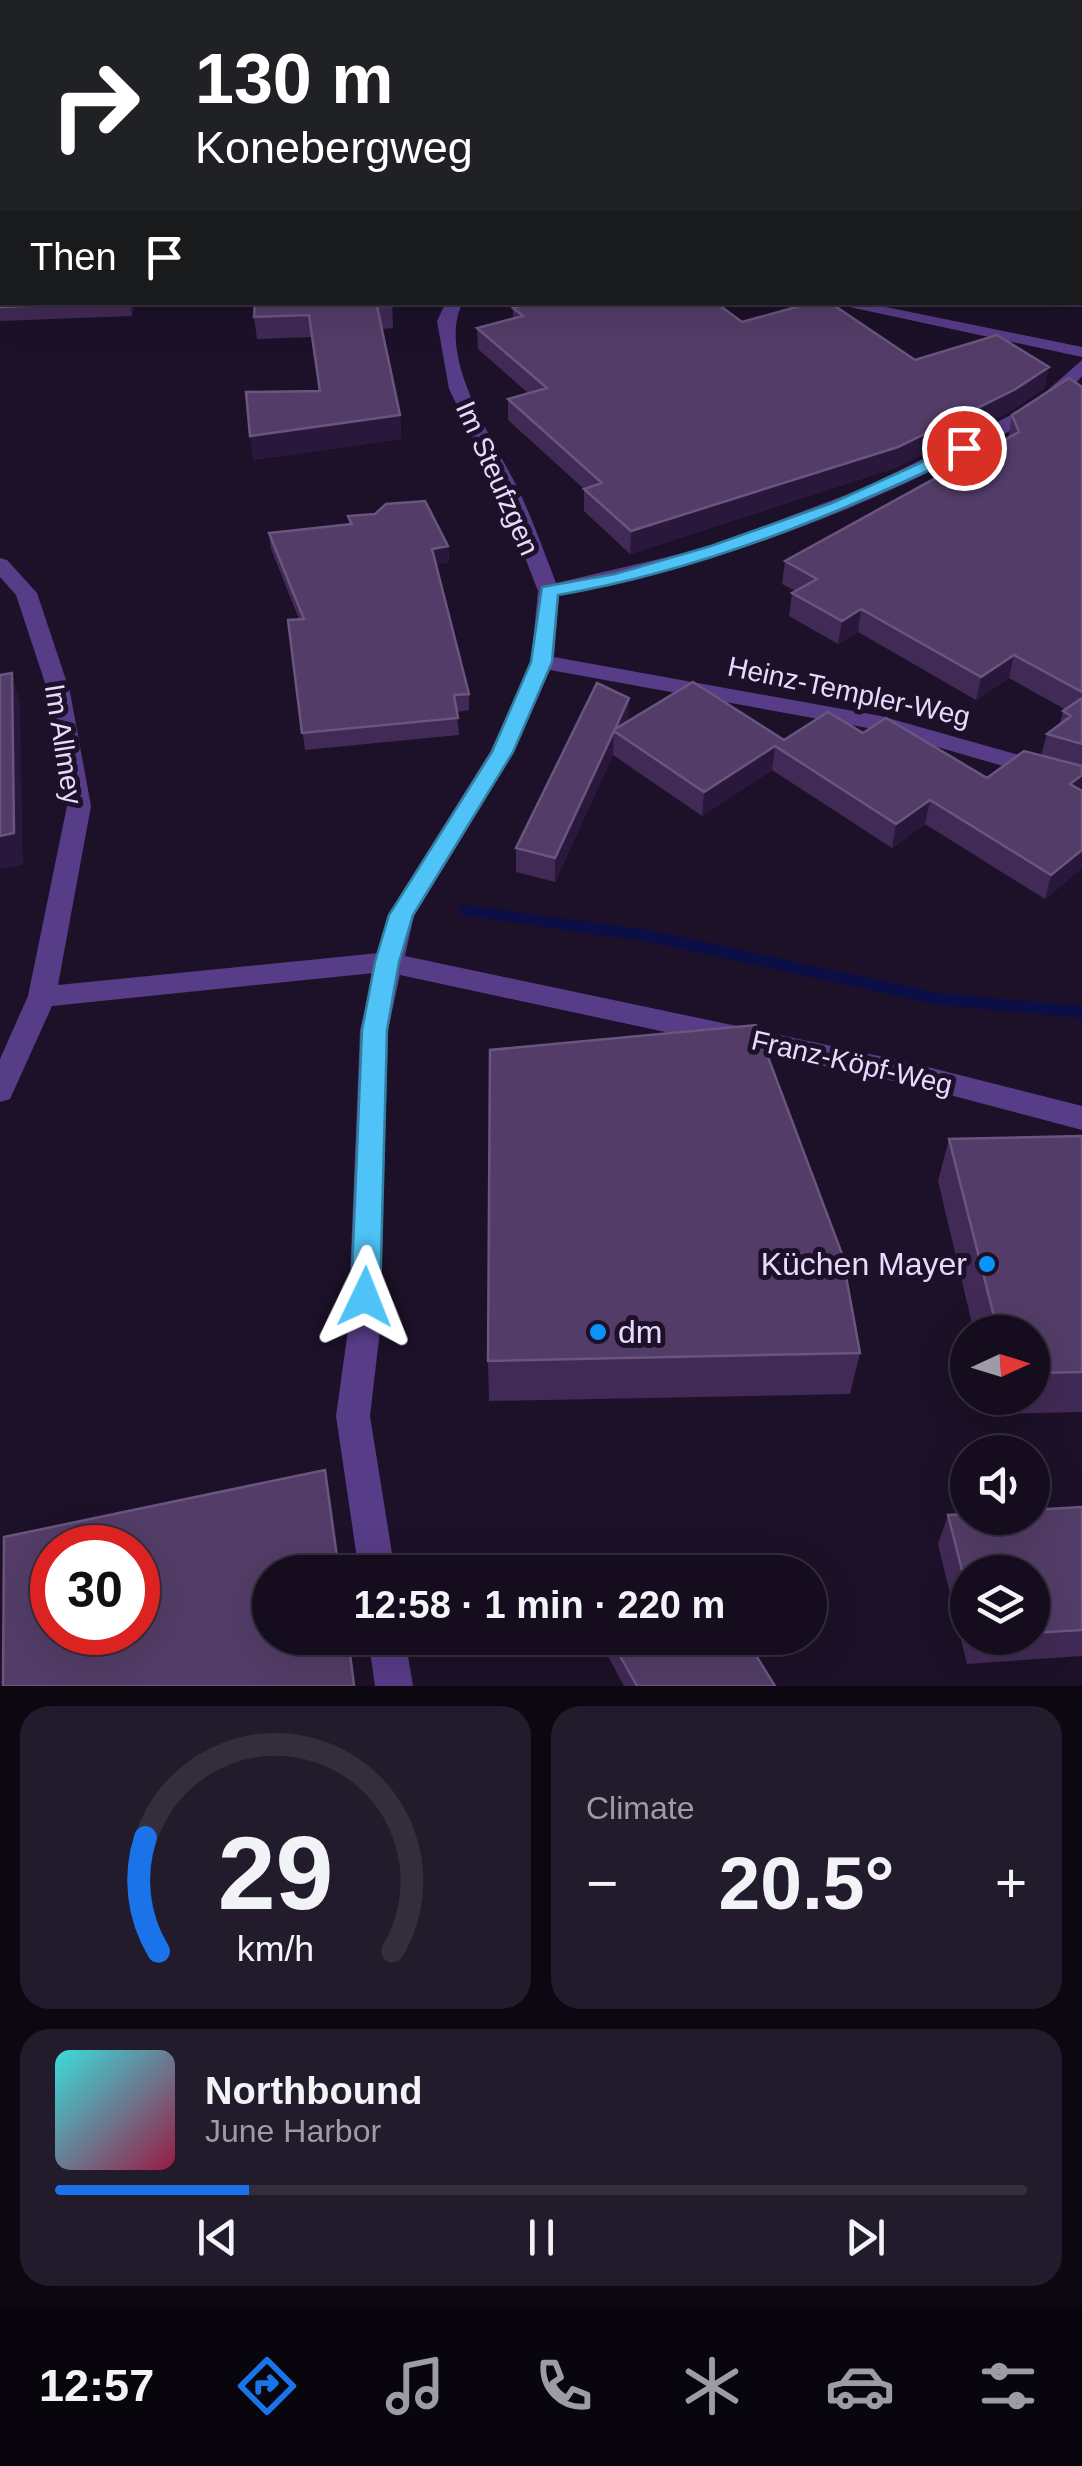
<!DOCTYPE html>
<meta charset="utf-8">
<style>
body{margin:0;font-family:Helvetica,sans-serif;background:#221b2b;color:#f1f3f6;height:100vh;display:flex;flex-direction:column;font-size:38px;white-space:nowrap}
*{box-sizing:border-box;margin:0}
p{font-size:32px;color:#9d9ca4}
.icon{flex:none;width:55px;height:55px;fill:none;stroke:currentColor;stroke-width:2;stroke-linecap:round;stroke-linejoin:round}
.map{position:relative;height:1686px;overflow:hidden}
.sheet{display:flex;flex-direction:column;gap:20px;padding:20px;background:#0c0710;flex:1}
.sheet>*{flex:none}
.banner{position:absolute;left:0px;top:0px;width:1082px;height:305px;box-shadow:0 10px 40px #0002,0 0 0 2px #342d3c;background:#202124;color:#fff;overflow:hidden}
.needle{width:65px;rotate:86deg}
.fabs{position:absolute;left:950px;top:1315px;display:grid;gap:20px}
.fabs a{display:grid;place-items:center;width:100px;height:100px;border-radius:50%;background:#150d1e;box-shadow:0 10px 40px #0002,0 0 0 2px #342d3c;font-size:50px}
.speed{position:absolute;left:30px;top:1525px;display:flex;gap:20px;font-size:50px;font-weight:700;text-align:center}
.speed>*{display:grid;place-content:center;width:130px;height:130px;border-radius:50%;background:#150d1e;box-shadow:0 10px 40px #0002,0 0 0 2px #342d3c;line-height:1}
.speed .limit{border:15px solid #d22;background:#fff;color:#111}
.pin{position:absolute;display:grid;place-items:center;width:85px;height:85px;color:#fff;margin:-42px;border:5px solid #fff;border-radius:50%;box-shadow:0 2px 10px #0007}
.me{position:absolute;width:110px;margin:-55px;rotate:2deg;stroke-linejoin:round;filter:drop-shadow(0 0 8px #0008)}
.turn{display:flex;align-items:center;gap:35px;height:210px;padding:0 30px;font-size:45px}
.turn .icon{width:130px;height:130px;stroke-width:2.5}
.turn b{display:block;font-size:70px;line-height:85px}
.then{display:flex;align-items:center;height:95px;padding:0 30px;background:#0003;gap:20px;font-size:38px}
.big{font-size:75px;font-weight:700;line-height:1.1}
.sheet .tile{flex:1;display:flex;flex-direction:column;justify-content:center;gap:15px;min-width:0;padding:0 35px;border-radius:30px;background:#221b2b}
.sheet .dial{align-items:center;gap:0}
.dial svg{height:260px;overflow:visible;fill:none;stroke:#342d3c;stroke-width:7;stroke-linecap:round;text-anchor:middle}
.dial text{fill:#f1f3f6;stroke:none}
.song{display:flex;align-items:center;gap:30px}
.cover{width:120px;height:120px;border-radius:15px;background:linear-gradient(135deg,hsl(180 70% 55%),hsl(340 70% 35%))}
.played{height:10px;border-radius:5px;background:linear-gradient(90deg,#1a73e8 20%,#342d3c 20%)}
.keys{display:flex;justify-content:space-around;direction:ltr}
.heat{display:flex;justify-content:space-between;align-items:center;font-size:55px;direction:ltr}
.sheet .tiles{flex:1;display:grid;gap:20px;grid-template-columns:1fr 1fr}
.tile:last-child{grid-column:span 2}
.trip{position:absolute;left:252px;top:1555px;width:575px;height:100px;border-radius:50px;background:#150d1e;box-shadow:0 10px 40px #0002,0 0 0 2px #342d3c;font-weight:700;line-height:100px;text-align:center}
.tab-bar{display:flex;height:160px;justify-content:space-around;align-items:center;background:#08050c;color:#9d9ca4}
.tab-bar .icon{width:70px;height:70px}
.tab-bar .current{color:#1a73e8}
.tab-bar b{font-size:45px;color:#f1f3f6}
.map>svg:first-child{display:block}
</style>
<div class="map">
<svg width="1082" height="1686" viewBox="0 0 1082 1686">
<rect width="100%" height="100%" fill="#1c1128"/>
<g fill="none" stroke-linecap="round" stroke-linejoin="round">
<path fill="#0c0e46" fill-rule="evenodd" d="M 467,905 L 655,931 L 938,993 L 1082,1006 L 1082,1018 L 938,1005 L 655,943 L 461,915 L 459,911 L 461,907 Z"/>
<path fill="#573c87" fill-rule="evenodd" d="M 857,0 L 875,0 L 876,2 L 859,2 Z
M 1080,155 L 1082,155 L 1082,163 L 1080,163 Z
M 446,302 L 463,302 C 435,356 494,440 518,489 C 533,520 544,552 556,583 L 706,548 L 864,488 L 1011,415 L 1040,397 L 1082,360 L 1082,376 C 1053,412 1009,431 969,452 C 838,520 703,568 559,595 L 554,657 L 881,716 L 1082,773 L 1082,789 L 879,730 L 550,670 L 514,752 L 414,916 L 405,956 L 912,1063 L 1082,1106 L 1082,1130 L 912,1085 L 400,975 L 388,1030 L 380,1330 L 370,1416 L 395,1572 L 359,1572 L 336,1416 L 348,1330 L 360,1030 L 374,973 L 52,1006 L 10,1099 L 0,1102 L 0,1059 L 28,996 L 67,806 L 48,692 L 16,595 L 0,577 L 0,558 L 7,560 L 37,593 L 70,692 L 91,806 L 58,985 L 379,953 L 388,915 L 490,752 L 531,662 L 538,591 L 500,493 L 449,389 L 437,321 Z
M 826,302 L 861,302 L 1082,347 L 1082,357 Z
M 368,1638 L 405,1638 L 413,1686 L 375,1686 Z"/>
<path fill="#a271fd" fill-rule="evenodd" d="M 1067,0 L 1082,0 L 1082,7 L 1080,2 Z"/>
</g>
<path fill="#412a56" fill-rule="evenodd" d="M 0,0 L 132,0 L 130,2 L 2,2 L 2,101 L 0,101 Z
M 223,0 L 284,0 L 283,2 L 223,2 Z
M 0,230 L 135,302 L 132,316 L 0,321 Z
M 392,302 L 393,328 L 382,329 L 400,415 L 401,439 L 253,460 L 319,391 L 311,337 L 257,339 L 254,317 Z
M 513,308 L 742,322 L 1045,388 L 1009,412 L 895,468 L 630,554 L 584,511 L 584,489 L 508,420 L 508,399 L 528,393 L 478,349 L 477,328 L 513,319 Z
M 1082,387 L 1082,868 L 1045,899 L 925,824 L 892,848 L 772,770 L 702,816 L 613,755 L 555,882 L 516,872 L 516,848 L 629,698 L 628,721 L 784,740 L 863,733 L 987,778 L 1041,755 L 1047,734 L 1060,724 L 1063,711 L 1066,710 L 1009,678 L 976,700 L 858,632 L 838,644 L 789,616 L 792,593 L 795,591 L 782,584 L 785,561 L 1008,439 L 1012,415 Z
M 348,516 L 448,546 L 449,562 L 436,565 L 469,694 L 469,710 L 457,712 L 459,735 L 305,750 L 288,620 L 299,619 L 271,549 L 269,533 L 349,525 Z
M 1082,1136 L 1082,1412 L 994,1414 L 990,1398 L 1032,1398 L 1032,1332 L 974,1332 L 938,1181 L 949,1139 Z
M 860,1353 L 850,1394 L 489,1401 L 488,1361 Z
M 1082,1507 L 1082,1656 L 967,1664 L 938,1544 L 948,1515 ZM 968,1572 L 1032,1572 L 1032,1638 L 968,1638 Z
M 603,1638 L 745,1638 L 775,1686 L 624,1686 L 603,1647 Z"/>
<path fill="#2a183c" d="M 1082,262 L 1082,282 L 1080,283 L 1080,263 Z
M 130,302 L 135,302 L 132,316 Z
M 1049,367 L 1045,388 L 1009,412 L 895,468 L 630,554 L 631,531 Z
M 400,415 L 401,439 L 253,460 L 250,436 Z
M 448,546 L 449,562 L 432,566 L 432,549 Z
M 861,609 L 858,632 L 838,644 L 842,621 Z
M 1014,655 L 1009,678 L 976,700 L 981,677 Z
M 12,673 L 20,704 L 23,865 L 0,869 L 0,836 Z
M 629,698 L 628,721 L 615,729 Z
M 614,731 L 613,755 L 555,882 L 555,858 Z
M 775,746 L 772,770 L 702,816 L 704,792 Z
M 1082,775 L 1082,794 L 1070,784 Z
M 930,800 L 925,824 L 892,848 L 896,824 Z
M 1082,850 L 1082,868 L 1045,899 L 1051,875 Z
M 325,1470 L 332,1507 L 341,1572 L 339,1572 Z
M 348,1638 L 349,1638 L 356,1686 L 354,1686 Z"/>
<path fill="#533d68" stroke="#6a557f" stroke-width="2.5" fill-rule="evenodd" d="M 0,0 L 76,0 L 75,2 L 2,2 L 2,80 L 0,80 Z
M 353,0 L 463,0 L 462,2 L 341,2 Z
M 518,0 L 862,0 L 861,2 L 517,2 Z
M 937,0 L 1026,0 L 1033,2 L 936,2 Z
M 1080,175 L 1082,176 L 1082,262 L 1080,263 Z
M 0,230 L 2,230 L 2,302 L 128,302 L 0,307 Z
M 255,302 L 391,302 L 392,306 L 377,306 L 400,415 L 250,436 L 246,392 L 320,391 L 309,315 L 254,317 Z
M 532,302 L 715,302 L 742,322 L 814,302 L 829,302 L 915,360 L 997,335 L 1049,367 L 1014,390 L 898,447 L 631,531 L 584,489 L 602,483 L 508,399 L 547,388 L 477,328 L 523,316 L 513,308 Z
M 1069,378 L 1082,387 L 1082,692 L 1014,655 L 981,677 L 861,609 L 842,621 L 792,593 L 817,579 L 785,561 L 1019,432 L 1012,415 Z
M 425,501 L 448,546 L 432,549 L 469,694 L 454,695 L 458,718 L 302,733 L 288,620 L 304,619 L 269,533 L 352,524 L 348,516 L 375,514 L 386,504 Z
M 12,673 L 14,833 L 0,836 L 0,675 Z
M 693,682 L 784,740 L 828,712 L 863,733 L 886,718 L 987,778 L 1024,751 L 1082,766 L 1082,775 L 1070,784 L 1082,791 L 1082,850 L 1051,875 L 930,800 L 896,824 L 775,746 L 704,792 L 614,731 L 555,858 L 516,848 L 597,683 L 629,698 L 615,729 Z
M 1082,698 L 1082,744 L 1047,734 L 1071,716 L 1063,711 Z
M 756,1025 L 842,1254 L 860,1353 L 488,1361 L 490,1050 Z
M 1082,1136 L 1082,1372 L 1032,1373 L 1032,1332 L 998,1332 L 949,1139 Z
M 325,1470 L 339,1572 L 270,1572 L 270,1638 L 348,1638 L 354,1686 L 3,1686 L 4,1537 ZM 52,1548 L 138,1548 L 138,1632 L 52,1632 Z
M 1082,1507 L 1082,1630 L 1032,1633 L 1032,1572 L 968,1572 L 968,1594 L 948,1515 L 968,1514 L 968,1518 L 1032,1518 L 1032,1510 Z
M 610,1638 L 745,1638 L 775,1686 L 637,1686 Z"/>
<path fill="#4fc3f7" stroke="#337fa1" stroke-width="2.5" d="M 964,443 L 970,444 L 970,451 C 838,514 704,570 558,595 L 552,662 L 513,752 L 413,915 L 399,962 L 387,1030 L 380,1297 L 376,1306 L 365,1310 L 355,1306 L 351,1297 L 362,1030 L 375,962 L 389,915 L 492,752 L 531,662 L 542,587 L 615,574 L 711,546 L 832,503 Z"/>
<g fill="#0894fb" stroke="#1c1128" stroke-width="4">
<circle cx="987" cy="1264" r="10"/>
<circle cx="598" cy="1332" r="10"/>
</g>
<g text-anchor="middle" stroke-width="10" stroke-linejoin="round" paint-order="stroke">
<g font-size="28" fill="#e9d9fe" stroke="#1c1128">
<text transform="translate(498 478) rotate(66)" y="10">Im Steufzgen</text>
<text transform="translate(849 691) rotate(12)" y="10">Heinz-Templer-Weg</text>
<text transform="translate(64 744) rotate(81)" y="10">Im Allmey</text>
<text transform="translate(852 1062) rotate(13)" y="10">Franz-Köpf-Weg</text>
</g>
<g font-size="32" fill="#e9d9fe" stroke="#1c1128" text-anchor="end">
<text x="967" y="1275">Küchen Mayer</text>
<text x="618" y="1343" text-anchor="start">dm</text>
</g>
</g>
</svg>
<div class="fabs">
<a><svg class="needle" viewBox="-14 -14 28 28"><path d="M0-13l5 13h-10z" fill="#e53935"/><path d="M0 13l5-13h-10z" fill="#9d9ca4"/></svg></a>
<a><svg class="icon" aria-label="sound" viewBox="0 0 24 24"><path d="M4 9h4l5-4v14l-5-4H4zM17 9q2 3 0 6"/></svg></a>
<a><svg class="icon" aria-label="layers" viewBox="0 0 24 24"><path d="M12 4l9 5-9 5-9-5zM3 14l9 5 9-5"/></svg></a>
</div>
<div class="speed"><div class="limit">30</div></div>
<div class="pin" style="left:964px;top:448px;background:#d93025"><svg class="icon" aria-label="arrive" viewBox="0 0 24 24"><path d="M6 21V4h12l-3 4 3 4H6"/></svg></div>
<svg class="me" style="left:365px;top:1297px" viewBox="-20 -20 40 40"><path d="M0-17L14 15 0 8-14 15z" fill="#4fc3f7" stroke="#fff" stroke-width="4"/></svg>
<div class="trip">12:58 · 1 min · 220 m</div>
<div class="banner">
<div class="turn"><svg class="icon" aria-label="right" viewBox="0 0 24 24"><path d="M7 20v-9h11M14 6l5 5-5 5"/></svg><div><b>130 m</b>Konebergweg</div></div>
<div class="then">Then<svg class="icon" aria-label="arrive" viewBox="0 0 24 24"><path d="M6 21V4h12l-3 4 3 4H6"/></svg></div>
</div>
</div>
<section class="sheet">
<div class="tiles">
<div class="tile dial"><svg viewBox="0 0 100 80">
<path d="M14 69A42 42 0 1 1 86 69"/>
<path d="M14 69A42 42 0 0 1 10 34" stroke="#1a73e8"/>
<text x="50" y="56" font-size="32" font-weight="700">29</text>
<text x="50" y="72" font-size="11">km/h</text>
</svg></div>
<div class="tile"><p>Climate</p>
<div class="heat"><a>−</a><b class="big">20.5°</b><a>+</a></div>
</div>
<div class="tile">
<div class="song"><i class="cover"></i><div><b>Northbound</b><p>June Harbor</p></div></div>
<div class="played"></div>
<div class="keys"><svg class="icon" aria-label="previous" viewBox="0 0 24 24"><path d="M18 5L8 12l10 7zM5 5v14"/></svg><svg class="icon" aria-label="pause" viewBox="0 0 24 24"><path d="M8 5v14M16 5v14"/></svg><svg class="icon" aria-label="next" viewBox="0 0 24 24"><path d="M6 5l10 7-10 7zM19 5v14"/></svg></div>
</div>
</div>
</section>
<nav class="tab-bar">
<b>12:57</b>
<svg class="icon current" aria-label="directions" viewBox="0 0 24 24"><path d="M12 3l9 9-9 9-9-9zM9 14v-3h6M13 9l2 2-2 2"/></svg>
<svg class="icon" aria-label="music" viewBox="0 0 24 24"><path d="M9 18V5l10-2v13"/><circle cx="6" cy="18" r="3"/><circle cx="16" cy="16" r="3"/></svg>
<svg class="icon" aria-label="phone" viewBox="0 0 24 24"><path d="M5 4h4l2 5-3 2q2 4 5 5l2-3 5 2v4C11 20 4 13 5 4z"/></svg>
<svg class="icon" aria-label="climate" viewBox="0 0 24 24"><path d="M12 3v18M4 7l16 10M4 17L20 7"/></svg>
<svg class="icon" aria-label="car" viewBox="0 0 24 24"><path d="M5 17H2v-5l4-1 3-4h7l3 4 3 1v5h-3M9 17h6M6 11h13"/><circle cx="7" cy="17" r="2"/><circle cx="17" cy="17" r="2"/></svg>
<svg class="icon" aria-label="filters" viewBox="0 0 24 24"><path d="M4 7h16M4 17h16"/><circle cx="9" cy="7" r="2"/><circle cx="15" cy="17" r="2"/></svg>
</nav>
